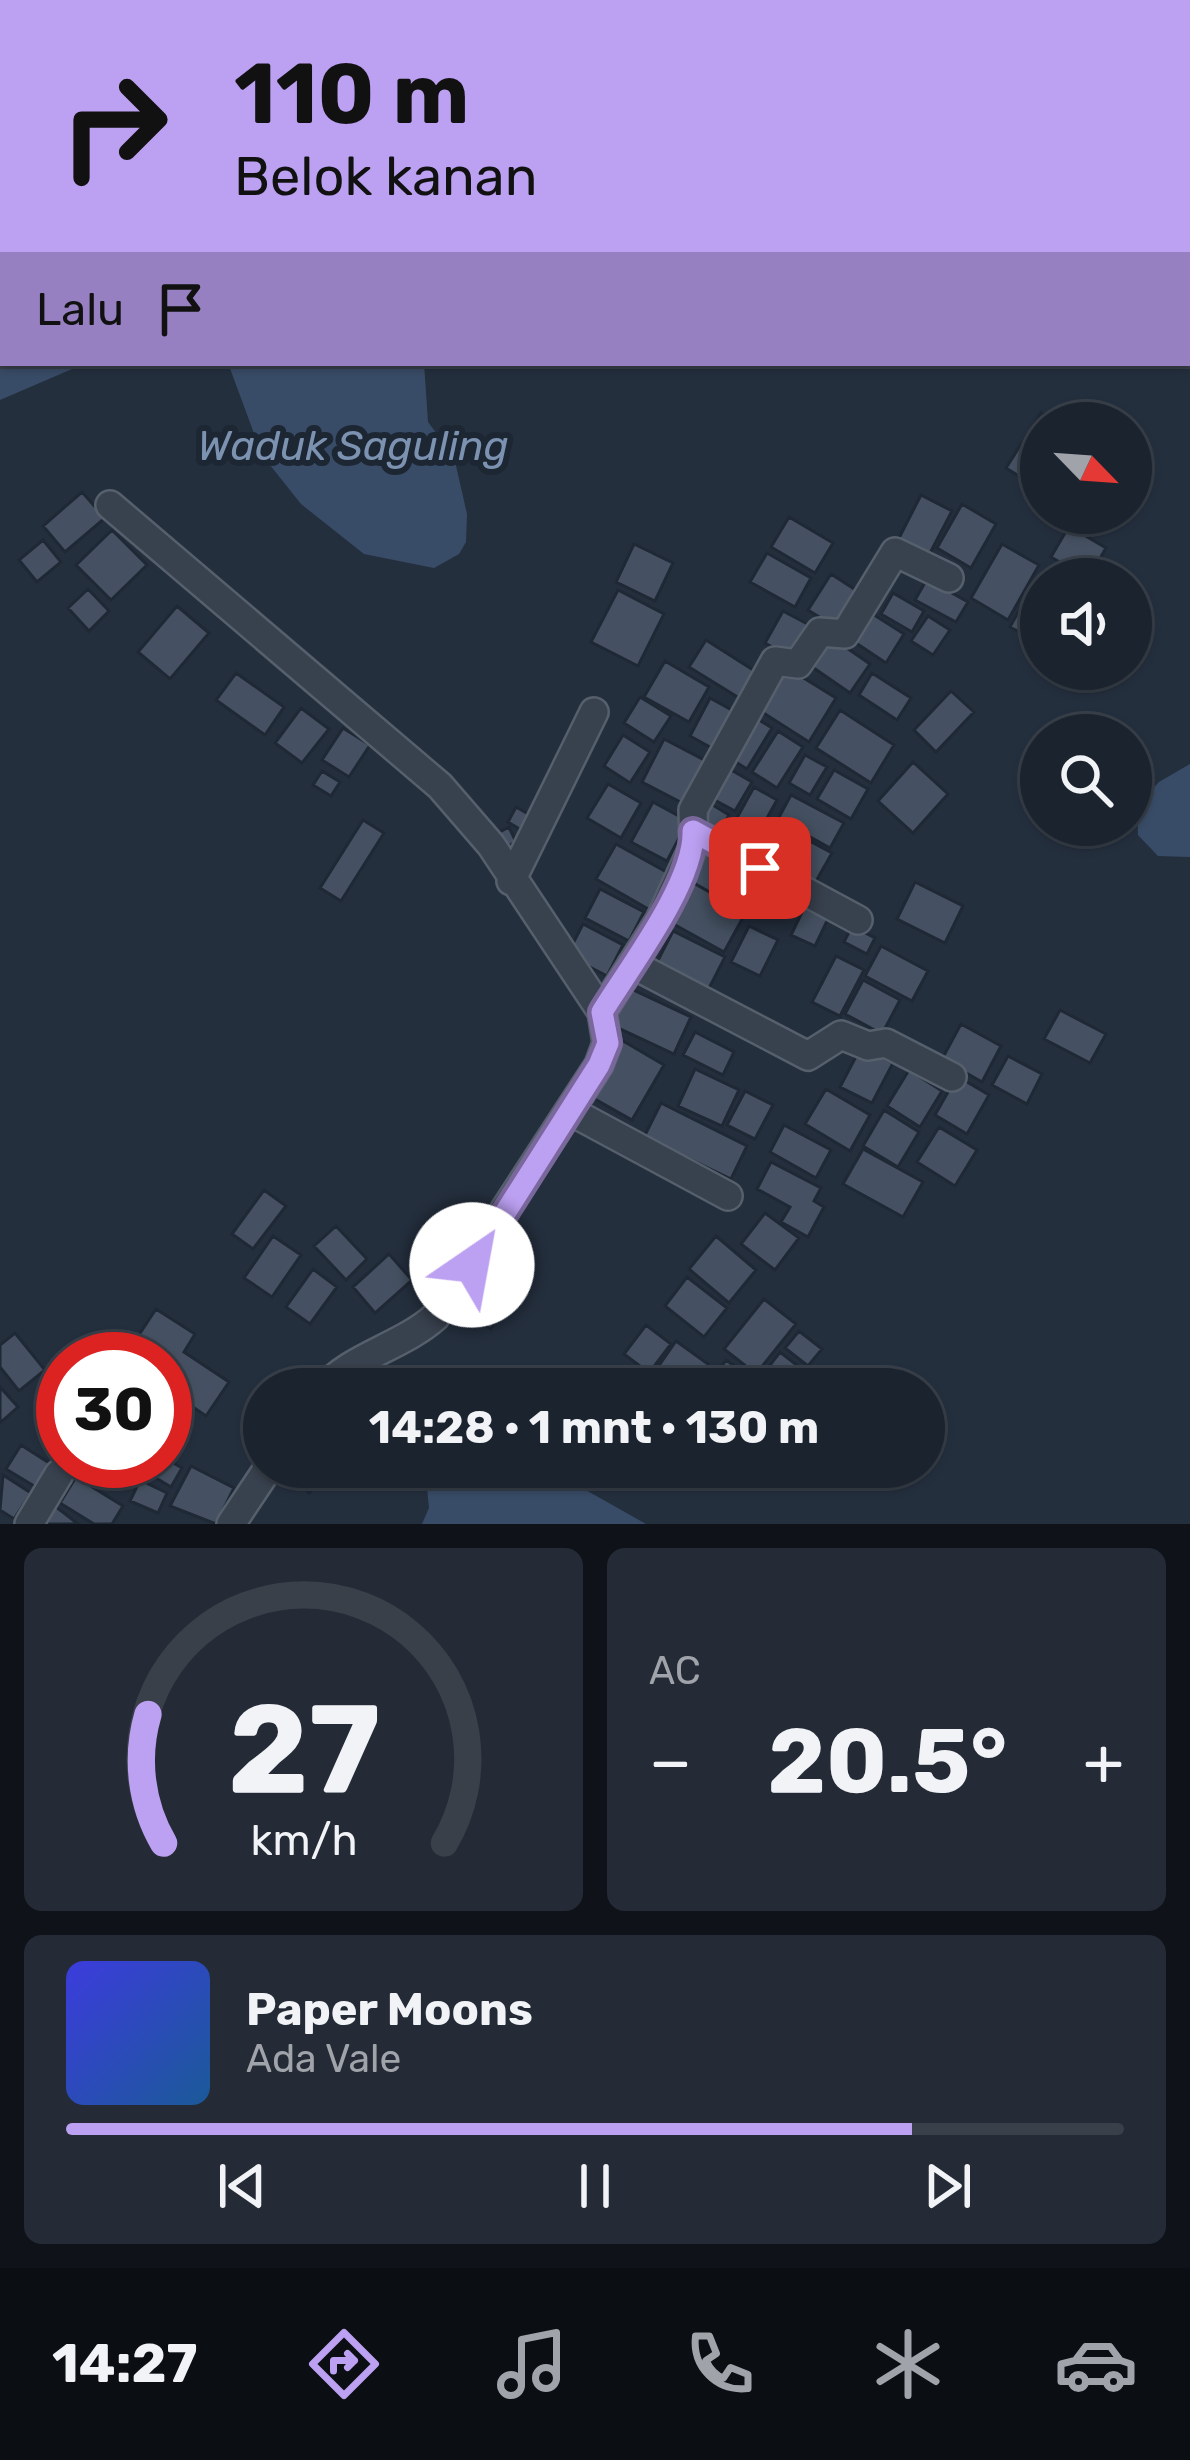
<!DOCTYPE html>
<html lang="id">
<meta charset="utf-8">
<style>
body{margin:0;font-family:Rubik,sans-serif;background:#242b36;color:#f1f3f6;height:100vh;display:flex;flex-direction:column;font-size:45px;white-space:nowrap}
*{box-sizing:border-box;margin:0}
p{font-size:39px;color:#a0a4aa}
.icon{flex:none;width:66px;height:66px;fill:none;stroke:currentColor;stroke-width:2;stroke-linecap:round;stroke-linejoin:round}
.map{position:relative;height:1524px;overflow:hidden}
.sheet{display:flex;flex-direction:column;gap:24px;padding:24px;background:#0f1319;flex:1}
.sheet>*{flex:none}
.banner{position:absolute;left:0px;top:0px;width:1191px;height:366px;box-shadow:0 3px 9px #0004,0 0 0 3px #39404a;background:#bca0f2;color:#111;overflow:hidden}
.needle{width:78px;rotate:115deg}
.tools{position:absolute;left:1020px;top:402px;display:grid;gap:24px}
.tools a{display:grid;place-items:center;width:132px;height:132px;border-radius:50%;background:#1b232e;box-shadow:0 3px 9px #0004,0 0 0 3px #39404a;font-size:60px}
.speed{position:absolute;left:36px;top:1332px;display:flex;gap:24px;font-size:60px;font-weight:700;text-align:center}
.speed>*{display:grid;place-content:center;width:156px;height:156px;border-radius:50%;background:#1b232e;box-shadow:0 3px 9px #0004,0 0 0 3px #39404a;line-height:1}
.speed .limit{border:18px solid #d22;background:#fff;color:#111}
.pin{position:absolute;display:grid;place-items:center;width:102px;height:102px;color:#fff;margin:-51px;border-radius:24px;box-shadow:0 6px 18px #0006}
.me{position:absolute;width:132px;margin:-66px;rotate:33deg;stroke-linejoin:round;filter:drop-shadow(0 0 9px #0008)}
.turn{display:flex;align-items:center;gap:42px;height:252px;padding:0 36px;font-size:54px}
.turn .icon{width:156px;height:156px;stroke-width:2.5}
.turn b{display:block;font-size:84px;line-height:102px}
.then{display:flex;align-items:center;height:114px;padding:0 36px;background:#0003;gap:24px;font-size:45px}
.big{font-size:90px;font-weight:700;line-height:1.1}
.sheet .card{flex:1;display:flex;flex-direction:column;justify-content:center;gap:18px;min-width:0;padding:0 42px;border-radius:18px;background:#242b36}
.sheet .dial{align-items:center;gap:0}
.dial svg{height:312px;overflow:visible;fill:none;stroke:#39404a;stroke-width:7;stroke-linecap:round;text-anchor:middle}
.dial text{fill:#f1f3f6;stroke:none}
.song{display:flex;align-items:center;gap:36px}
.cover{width:144px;height:144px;border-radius:18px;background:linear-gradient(135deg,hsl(240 70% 55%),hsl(210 70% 35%))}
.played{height:12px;border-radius:6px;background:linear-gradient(90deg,#bca0f2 80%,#39404a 80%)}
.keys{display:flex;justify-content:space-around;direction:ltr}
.heat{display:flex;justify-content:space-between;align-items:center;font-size:66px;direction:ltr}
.sheet .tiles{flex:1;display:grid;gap:24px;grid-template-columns:1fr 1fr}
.card:last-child{grid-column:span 2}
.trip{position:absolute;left:243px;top:1368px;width:702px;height:120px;border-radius:60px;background:#1b232e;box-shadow:0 3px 9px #0004,0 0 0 3px #39404a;font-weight:700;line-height:120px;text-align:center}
.menu{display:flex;height:192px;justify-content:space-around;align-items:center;background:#0b0e12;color:#a0a4aa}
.menu .icon{width:84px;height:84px}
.menu .on{color:#bca0f2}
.menu b{font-size:54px;color:#f1f3f6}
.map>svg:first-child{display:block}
</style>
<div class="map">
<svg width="1190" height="1524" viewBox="0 0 1190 1524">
<rect width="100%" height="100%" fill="#242f3e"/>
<path fill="#394c67" d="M 0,0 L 1190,0 L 1190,225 L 1188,3 L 3,3 L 3,363 L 86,363 L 0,400 Z
M 228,363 L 424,363 L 428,422 L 454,457 L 467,514 L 466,542 L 459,554 L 434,568 L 364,554 L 301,504 L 262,455 Z
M 1190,764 L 1190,857 L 1158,856 L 1138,835 L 1137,805 L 1159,782 Z
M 425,1467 L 545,1467 L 646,1524 L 422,1524 L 429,1508 Z"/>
<path fill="#455162" stroke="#1f2835" stroke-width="3" d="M 1041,413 L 1057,423 L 1041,423 L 1041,490 L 1006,468 Z
M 82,492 L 105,518 L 65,552 L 43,526 Z
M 921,495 L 952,511 L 929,555 L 899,538 Z
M 962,504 L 996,524 L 971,568 L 937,548 Z
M 789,517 L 833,543 L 815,573 L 771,547 Z
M 1069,526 L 1106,548 L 1088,579 L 1051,557 Z
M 112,530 L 147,565 L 111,600 L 76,565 Z
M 43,540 L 61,562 L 37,582 L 19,560 Z
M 634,544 L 673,563 L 655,601 L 616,582 Z
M 1002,544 L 1039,565 L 1008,620 L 971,598 Z
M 767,553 L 811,578 L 795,607 L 750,582 Z
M 831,574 L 862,594 L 840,630 L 808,610 Z
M 927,579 L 968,602 L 956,622 L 915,600 Z
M 88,589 L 109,611 L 89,631 L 68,608 Z
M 618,590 L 664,614 L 638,666 L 591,642 Z
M 893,593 L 924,611 L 912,632 L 881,614 Z
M 1027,596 L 1041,604 L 1041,644 L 1010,627 Z
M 177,606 L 209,633 L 170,679 L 138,652 Z
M 783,611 L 815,628 L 797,661 L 765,643 Z
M 868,611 L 904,634 L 886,663 L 850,639 Z
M 928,616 L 950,630 L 933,655 L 911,641 Z
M 828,635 L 870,664 L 850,693 L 808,664 Z
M 706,640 L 761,675 L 744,701 L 689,667 Z
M 665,661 L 709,687 L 689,722 L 644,697 Z
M 781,664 L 836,698 L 809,742 L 754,707 Z
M 236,673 L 284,707 L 265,735 L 216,700 Z
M 872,673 L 911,698 L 897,720 L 859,695 Z
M 951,691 L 974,712 L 936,752 L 914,730 Z
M 640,697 L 671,716 L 654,742 L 624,723 Z
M 710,698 L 739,714 L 719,752 L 690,736 Z
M 301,708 L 329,729 L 302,763 L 275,743 Z
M 840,710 L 894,745 L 871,783 L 816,748 Z
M 751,715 L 772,728 L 747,769 L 726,756 Z
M 343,728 L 370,745 L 349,777 L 322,760 Z
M 778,731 L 803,747 L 777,788 L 752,772 Z
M 623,735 L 650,752 L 630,783 L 604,766 Z
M 664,739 L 710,763 L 688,806 L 642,782 Z
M 805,755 L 827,767 L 810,795 L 789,783 Z
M 913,762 L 948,794 L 913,833 L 878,801 Z
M 726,767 L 752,782 L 735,811 L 709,797 Z
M 834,770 L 868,789 L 851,819 L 817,799 Z
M 322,771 L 340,782 L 331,796 L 313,785 Z
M 608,784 L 641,803 L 621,838 L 587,818 Z
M 754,787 L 777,800 L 751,847 L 728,834 Z
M 791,795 L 844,823 L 830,848 L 778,819 Z
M 653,802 L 688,821 L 667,861 L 631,842 Z
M 708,802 L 729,815 L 720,830 L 699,817 Z
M 516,807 L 530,815 L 521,830 L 508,822 Z
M 363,820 L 384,833 L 341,901 L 320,888 Z
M 776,823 L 832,853 L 815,883 L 759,853 Z
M 509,827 L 516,842 L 503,849 L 496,834 Z
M 616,844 L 670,874 L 650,910 L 596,879 Z
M 706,844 L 762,874 L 742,910 L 686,879 Z
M 690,881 L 746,912 L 724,952 L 668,921 Z
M 915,882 L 963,906 L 945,943 L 897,919 Z
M 600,889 L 644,912 L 629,941 L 585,918 Z
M 805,906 L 829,917 L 815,946 L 791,935 Z
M 583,924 L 623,945 L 607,976 L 567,955 Z
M 749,926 L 778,940 L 760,976 L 731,962 Z
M 852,926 L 875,938 L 867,954 L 844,942 Z
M 673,931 L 725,957 L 704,998 L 652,972 Z
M 881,946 L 928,971 L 912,1001 L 865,976 Z
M 836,956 L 864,970 L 840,1016 L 812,1002 Z
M 863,980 L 900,1000 L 882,1034 L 845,1014 Z
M 629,988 L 691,1017 L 674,1054 L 612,1025 Z
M 1060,1010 L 1106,1034 L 1090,1063 L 1044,1039 Z
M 961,1024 L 1001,1046 L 982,1082 L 942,1059 Z
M 695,1032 L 734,1052 L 723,1075 L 683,1055 Z
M 618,1038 L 664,1065 L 632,1120 L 586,1094 Z
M 861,1047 L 893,1063 L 872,1103 L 840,1087 Z
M 1008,1056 L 1042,1074 L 1027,1104 L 992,1085 Z
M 695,1069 L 739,1090 L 722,1126 L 678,1106 Z
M 909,1070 L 942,1091 L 920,1127 L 887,1106 Z
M 957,1076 L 989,1095 L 967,1134 L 935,1115 Z
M 826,1089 L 870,1115 L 850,1151 L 805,1124 Z
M 745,1091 L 773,1105 L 755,1139 L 727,1125 Z
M 661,1103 L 747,1146 L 731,1179 L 644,1137 Z
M 884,1110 L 919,1132 L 898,1167 L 863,1146 Z
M 784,1125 L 831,1150 L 816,1178 L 770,1152 Z
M 939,1127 L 977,1150 L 955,1186 L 917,1162 Z
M 863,1149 L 923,1182 L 903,1217 L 843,1184 Z
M 771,1162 L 821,1188 L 814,1201 L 824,1207 L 808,1237 L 781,1222 L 790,1207 L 757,1189 Z
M 264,1190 L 286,1206 L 253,1249 L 232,1234 Z
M 765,1213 L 799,1238 L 775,1270 L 741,1244 Z
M 336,1226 L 367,1259 L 346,1280 L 314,1246 Z
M 273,1236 L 301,1255 L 272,1297 L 244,1278 Z
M 716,1236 L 756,1270 L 729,1303 L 689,1269 Z
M 389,1254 L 412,1280 L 375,1313 L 353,1287 Z
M 440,1259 L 454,1272 L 436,1292 L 422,1279 Z
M 313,1269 L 337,1287 L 310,1324 L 286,1307 Z
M 687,1277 L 727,1308 L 704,1337 L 665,1306 Z
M 469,1294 L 501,1310 L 491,1329 L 460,1312 Z
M 764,1299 L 796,1324 L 756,1374 L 724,1349 Z
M 156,1309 L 195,1334 L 184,1352 L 229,1382 L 206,1416 L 165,1388 L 165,1359 L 123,1359 Z
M 646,1325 L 671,1344 L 649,1373 L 624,1354 Z
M 799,1331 L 822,1349 L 808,1366 L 785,1348 Z
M 15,1333 L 45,1370 L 19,1391 L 0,1367 L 0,1345 Z
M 676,1341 L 708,1364 L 689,1389 L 661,1389 L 649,1380 Z
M 780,1352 L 803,1370 L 790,1387 L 767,1369 Z
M 726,1360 L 765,1388 L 727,1389 L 713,1378 Z
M 0,1387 L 18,1407 L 0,1423 Z
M 21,1445 L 54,1466 L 39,1489 L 6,1469 Z
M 165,1458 L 182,1468 L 171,1487 L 141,1469 L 145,1461 Z
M 191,1466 L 234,1488 L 216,1524 L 170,1506 Z
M 303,1467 L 329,1467 L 333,1471 L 309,1493 L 293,1476 Z
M 702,1467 L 729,1467 L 728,1475 L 701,1472 Z
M 732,1467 L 758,1467 L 756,1478 L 731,1473 Z
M 3,1475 L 31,1493 L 14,1519 L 0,1510 Z
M 76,1477 L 123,1506 L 112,1524 L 94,1524 L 60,1503 Z
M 140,1480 L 167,1493 L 158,1513 L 130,1501 Z
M 55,1506 L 78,1524 L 41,1524 Z"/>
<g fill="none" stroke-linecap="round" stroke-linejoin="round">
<defs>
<path id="minor" d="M 110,505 L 440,786 L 491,845 L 602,1012 L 607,1043 L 599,1065 L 435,1317 C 403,1346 348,1358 324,1389
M 693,831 L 858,920
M 511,881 L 594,712
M 632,964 L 808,1056 L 841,1035 L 868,1046 L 886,1043 L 952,1077
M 602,1012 L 660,920 L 694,846 L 693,810 L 775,661 L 798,664 L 820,632 L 845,634 L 895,552 L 949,578
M 572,1112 L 728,1196
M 29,1524 L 59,1474
M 231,1524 L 269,1467"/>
</defs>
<use href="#minor" stroke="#565f6c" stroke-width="32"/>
<use href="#minor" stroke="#38414e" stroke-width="27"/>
</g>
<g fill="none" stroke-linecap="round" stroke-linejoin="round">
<defs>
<path id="route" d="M 472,1265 L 599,1065 L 608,1043 L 602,1012 C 629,968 695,882 693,831 L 760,868"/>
</defs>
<use href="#route" stroke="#7a689d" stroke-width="30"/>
<use href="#route" stroke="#bca0f2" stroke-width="21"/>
</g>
<g text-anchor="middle" stroke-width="12" stroke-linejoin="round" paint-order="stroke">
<g font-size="42" font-style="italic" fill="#7c92b1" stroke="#1d2633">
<text x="353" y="460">Waduk Saguling</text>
</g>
</g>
</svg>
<div class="tools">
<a><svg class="needle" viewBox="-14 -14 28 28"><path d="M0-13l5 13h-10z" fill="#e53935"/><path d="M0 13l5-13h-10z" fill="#a0a4aa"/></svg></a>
<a><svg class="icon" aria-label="sound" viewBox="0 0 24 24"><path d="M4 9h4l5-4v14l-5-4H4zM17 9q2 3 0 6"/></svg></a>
<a><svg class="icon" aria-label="search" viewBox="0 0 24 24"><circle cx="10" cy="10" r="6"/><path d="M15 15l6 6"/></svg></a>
</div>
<div class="speed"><div class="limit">30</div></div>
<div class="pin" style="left:760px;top:868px;background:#d93025"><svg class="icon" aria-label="arrive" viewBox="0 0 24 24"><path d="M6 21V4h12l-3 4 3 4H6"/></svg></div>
<svg class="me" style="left:472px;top:1265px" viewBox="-20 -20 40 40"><circle r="19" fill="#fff"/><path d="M0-13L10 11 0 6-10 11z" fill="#bca0f2"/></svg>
<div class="trip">14:28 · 1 mnt · 130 m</div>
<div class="banner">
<div class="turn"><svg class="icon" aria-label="right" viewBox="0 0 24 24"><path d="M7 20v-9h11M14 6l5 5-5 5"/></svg><div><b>110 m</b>Belok kanan</div></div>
<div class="then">Lalu<svg class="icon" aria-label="arrive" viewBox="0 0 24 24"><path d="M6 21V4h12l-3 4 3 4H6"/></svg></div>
</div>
</div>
<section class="sheet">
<div class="tiles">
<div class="card dial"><svg viewBox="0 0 100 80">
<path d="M14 69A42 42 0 1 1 86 69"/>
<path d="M14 69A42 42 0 0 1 10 36" stroke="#bca0f2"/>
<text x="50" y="56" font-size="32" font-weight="700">27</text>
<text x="50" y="72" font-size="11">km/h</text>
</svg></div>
<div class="card"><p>AC</p>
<div class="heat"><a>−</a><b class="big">20.5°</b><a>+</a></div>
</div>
<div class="card">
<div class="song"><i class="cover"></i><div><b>Paper Moons</b><p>Ada Vale</p></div></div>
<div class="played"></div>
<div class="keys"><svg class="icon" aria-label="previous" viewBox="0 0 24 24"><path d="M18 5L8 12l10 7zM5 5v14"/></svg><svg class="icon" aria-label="pause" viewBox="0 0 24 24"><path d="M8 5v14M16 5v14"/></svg><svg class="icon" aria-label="next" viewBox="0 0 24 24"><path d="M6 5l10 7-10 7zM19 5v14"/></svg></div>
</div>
</div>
</section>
<nav class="menu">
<b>14:27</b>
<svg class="icon on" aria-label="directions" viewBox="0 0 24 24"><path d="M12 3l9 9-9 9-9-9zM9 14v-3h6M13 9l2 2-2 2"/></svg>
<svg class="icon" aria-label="music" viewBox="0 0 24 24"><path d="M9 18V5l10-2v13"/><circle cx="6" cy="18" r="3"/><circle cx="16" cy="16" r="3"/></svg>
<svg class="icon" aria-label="phone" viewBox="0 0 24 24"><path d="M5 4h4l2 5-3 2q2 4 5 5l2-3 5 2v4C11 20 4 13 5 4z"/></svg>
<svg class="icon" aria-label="climate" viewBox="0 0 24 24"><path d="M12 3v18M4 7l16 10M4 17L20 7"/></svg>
<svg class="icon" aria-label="car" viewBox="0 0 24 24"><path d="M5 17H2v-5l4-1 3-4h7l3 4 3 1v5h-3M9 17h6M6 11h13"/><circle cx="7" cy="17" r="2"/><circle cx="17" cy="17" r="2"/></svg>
</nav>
